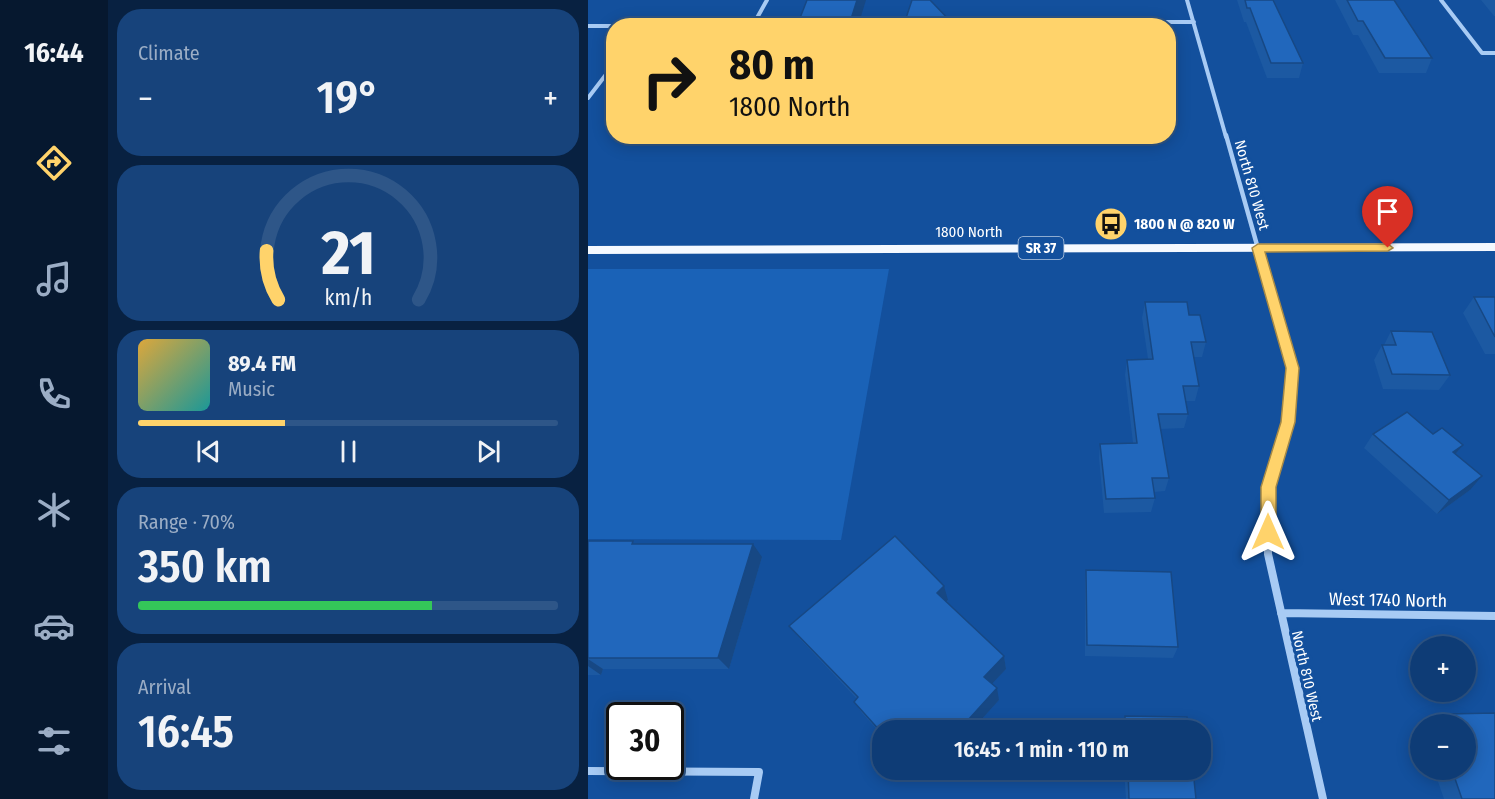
<!DOCTYPE html>
<meta charset="utf-8">
<style>
body{margin:0;font-family:"Fira Sans Condensed",sans-serif;background:#17437b;color:#f1f3f6;height:100vh;display:flex;flex-direction:column;font-size:22px;white-space:nowrap}
*{box-sizing:border-box;margin:0}
p{font-size:20px;color:#9badc5}
.icon{flex:none;width:33px;height:33px;fill:none;stroke:currentColor;stroke-width:2;stroke-linecap:round;stroke-linejoin:round}
.map{position:relative;flex:1;overflow:hidden}
.details{display:flex;flex-direction:column;gap:9px;padding:9px;background:#082141;width:480px}
.details>*{flex:none}
.banner{position:absolute;left:18px;top:18px;width:570px;height:126px;border-radius:24px;box-shadow:0 3px 15px #0003,0 0 0 2px #2e5688;background:#ffd36b;color:#111;overflow:hidden}
.fabs{position:absolute;left:822px;top:636px;display:grid;gap:12px}
.fabs a{display:grid;place-items:center;width:66px;height:66px;border-radius:50%;background:#0e3c76;box-shadow:0 3px 15px #0003,0 0 0 2px #2e5688;font-size:30px}
.speed{position:absolute;left:18px;top:702px;display:flex;gap:12px;font-size:30px;font-weight:700;text-align:center}
.speed>*{display:grid;place-content:center;width:78px;height:78px;border-radius:50%;background:#0e3c76;box-shadow:0 3px 15px #0003,0 0 0 2px #2e5688;line-height:1}
.speed .limit{border:3px solid #111;border-radius:9px;background:#fff;color:#111}
.pin{position:absolute;display:grid;place-items:center;width:51px;height:51px;color:#fff;margin:-62px -26px;border-radius:50% 50% 50% 0;rotate:-45deg;box-shadow:0 0 6px #0007}
.pin .icon{rotate:45deg}
.me{position:absolute;width:66px;margin:-33px;rotate:0deg;stroke-linejoin:round;filter:drop-shadow(0 0 4px #0008)}
.turn{display:flex;align-items:center;gap:21px;height:126px;padding:0 24px;font-size:27px}
.turn .icon{width:78px;height:78px;stroke-width:2.5}
.turn b{display:block;font-size:42px;line-height:51px}
.big{font-size:45px;font-weight:600;line-height:1.1}
.details .card{flex:1;display:flex;flex-direction:column;justify-content:center;gap:9px;min-width:0;padding:0 21px;border-radius:24px;background:#17437b}
.details .dial{align-items:center;gap:0}
.dial svg{height:156px;overflow:visible;fill:none;stroke:#2e5688;stroke-width:7;stroke-linecap:round;text-anchor:middle}
.dial text{fill:#f1f3f6;stroke:none}
.song{display:flex;align-items:center;gap:18px}
.cover{width:72px;height:72px;border-radius:9px;background:linear-gradient(135deg,hsl(40 70% 55%),hsl(180 70% 35%))}
.played{height:6px;border-radius:3px;background:linear-gradient(90deg,#ffd36b 35%,#2e5688 35%)}
.keys{display:flex;justify-content:space-around;direction:ltr}
.heat{display:flex;justify-content:space-between;align-items:center;font-size:33px;direction:ltr}
.charge{height:9px;border-radius:4px;background:linear-gradient(90deg,#34c759 70%,#2e5688 0)}
.trip{position:absolute;left:284px;top:720px;width:339px;height:60px;border-radius:24px;background:#0e3c76;box-shadow:0 3px 15px #0003,0 0 0 2px #2e5688;font-weight:600;line-height:60px;text-align:center}
main{display:flex;flex:1;min-height:0}
.dock{display:flex;flex-direction:column;width:108px;justify-content:space-around;align-items:center;background:#06182f;color:#9badc5}
.dock .icon{width:42px;height:42px}
.dock .on{color:#ffd36b}
.dock b{font-size:27px;color:#f1f3f6}
.map>svg:first-child{display:block}
</style>
<main>
<nav class="dock">
<b>16:44</b>
<svg class="icon on" aria-label="directions" viewBox="0 0 24 24"><path d="M12 3l9 9-9 9-9-9zM9 14v-3h6M13 9l2 2-2 2"/></svg>
<svg class="icon" aria-label="music" viewBox="0 0 24 24"><path d="M9 18V5l10-2v13"/><circle cx="6" cy="18" r="3"/><circle cx="16" cy="16" r="3"/></svg>
<svg class="icon" aria-label="phone" viewBox="0 0 24 24"><path d="M5 4h4l2 5-3 2q2 4 5 5l2-3 5 2v4C11 20 4 13 5 4z"/></svg>
<svg class="icon" aria-label="climate" viewBox="0 0 24 24"><path d="M12 3v18M4 7l16 10M4 17L20 7"/></svg>
<svg class="icon" aria-label="car" viewBox="0 0 24 24"><path d="M5 17H2v-5l4-1 3-4h7l3 4 3 1v5h-3M9 17h6M6 11h13"/><circle cx="7" cy="17" r="2"/><circle cx="17" cy="17" r="2"/></svg>
<svg class="icon" aria-label="filters" viewBox="0 0 24 24"><path d="M4 7h16M4 17h16"/><circle cx="9" cy="7" r="2"/><circle cx="15" cy="17" r="2"/></svg>
</nav>
<section class="details">
<div class="card"><p>Climate</p>
<div class="heat"><a>−</a><b class="big">19°</b><a>+</a></div>
</div>
<div class="card dial"><svg viewBox="0 0 100 80">
<path d="M14 69A42 42 0 1 1 86 69"/>
<path d="M14 69A42 42 0 0 1 8 44" stroke="#ffd36b"/>
<text x="50" y="56" font-size="32" font-weight="700">21</text>
<text x="50" y="72" font-size="11">km/h</text>
</svg></div>
<div class="card">
<div class="song"><i class="cover"></i><div><b>89.4 FM</b><p>Music</p></div></div>
<div class="played"></div>
<div class="keys"><svg class="icon" aria-label="previous" viewBox="0 0 24 24"><path d="M18 5L8 12l10 7zM5 5v14"/></svg><svg class="icon" aria-label="pause" viewBox="0 0 24 24"><path d="M8 5v14M16 5v14"/></svg><svg class="icon" aria-label="next" viewBox="0 0 24 24"><path d="M6 5l10 7-10 7zM19 5v14"/></svg></div>
</div>
<div class="card"><p>Range · 70%</p><b class="big">350 km</b><div class="charge"></div></div>
<div class="card"><p>Arrival</p><b class="big">16:45</b></div>
</section>
<div class="map">
<svg width="907" height="799" viewBox="0 0 907 799">
<rect width="100%" height="100%" fill="#13509d"/>
<path fill="#1a62b7" d="M 0,269 L 301,269 L 253,540 L 0,539 Z"/>
<g fill="none" stroke-linecap="round" stroke-linejoin="round">
<path stroke="#a8cbf4" stroke-width="4" d="M 599,0 L 638,137
M 853,0 L 894,53 L 907,53
M 429,22 L 606,22
M 0,26 L 26,26
M 91,26 L 165,25 L 179,0
M 0,98 L 26,64"/>
<path stroke="#a8cbf4" stroke-width="4.5" d="M 638,135 L 687,309"/>
<path stroke="#a8cbf4" stroke-width="6" d="M 680,526 L 680,487 L 700,422 L 704,368 L 687,307"/>
<path stroke="#a8cbf4" stroke-width="8" d="M 680,524 L 680,554 L 735,799
M 693,613 L 907,616
M 0,771 L 171,772 L 166,799"/>
<path fill="#f5f9ff" fill-rule="evenodd" d="M 907,243 L 907,251 L 0,254 L 0,246 Z"/>
</g>
<path fill="#1c59a2" d="M 649,0 L 685,0 L 715,63 L 711,78 L 679,78 L 658,22 L 656,22 Z
M 747,0 L 806,0 L 844,58 L 838,73 L 791,73 L 770,35 L 765,35 Z
M 893,0 L 907,0 L 907,16 L 906,16 Z
M 104,136 L 251,136 L 250,140 L 105,139 Z
M 886,297 L 907,297 L 907,354 L 897,354 L 875,313 Z
M 557,302 L 601,315 L 618,342 L 614,357 L 606,357 L 611,386 L 607,401 L 598,401 L 600,414 L 596,428 L 572,429 L 581,478 L 577,491 L 566,492 L 567,498 L 563,512 L 516,513 L 511,458 L 512,444 L 545,443 L 537,375 L 539,360 L 560,359 L 554,318 Z
M 803,331 L 862,375 L 851,390 L 795,389 L 786,360 L 794,345 L 796,345 Z
M 785,434 L 845,434 L 875,445 L 867,454 L 882,490 L 849,514 L 776,448 Z
M 0,541 L 49,544 L 174,557 L 141,669 L 15,669 L 13,675 L 0,675 Z
M 498,570 L 590,647 L 585,658 L 497,656 L 497,582 Z
M 360,600 L 359,602 L 416,656 L 418,669 L 404,683 L 411,700 L 384,730 L 294,730 L 294,735 L 274,713 L 266,702 L 269,699 L 212,639 L 201,626 Z
M 907,713 L 907,799 L 856,799 L 846,770 L 878,770 L 878,724 L 845,724 L 844,723 L 859,714 Z
M 537,716 L 601,730 L 534,730 L 534,725 Z
M 325,770 L 348,770 L 337,782 Z
M 536,770 L 605,770 L 608,799 L 538,799 Z"/>
<path fill="#174884" d="M 269,0 L 278,0 L 270,26 L 250,26 Z
M 875,445 L 863,459 L 865,452 Z
M 894,476 L 882,490 L 849,514 L 861,500 Z
M 165,544 L 174,557 L 141,669 L 130,658 Z
M 356,586 L 360,600 L 353,607 L 349,593 Z
M 416,656 L 418,669 L 399,689 L 396,677 Z
M 0,659 L 15,669 L 13,675 L 0,666 Z
M 409,688 L 411,700 L 384,730 L 371,730 Z
M 335,770 L 348,770 L 337,782 L 331,774 Z"/>
<path fill="#2167bc" stroke="#174884" stroke-width="1.5" d="M 219,0 L 269,0 L 264,16 L 250,26 L 199,26 L 212,18 Z
M 324,0 L 342,0 L 367,26 L 321,26 L 317,21 Z
M 657,0 L 685,0 L 715,63 L 683,63 L 662,8 L 659,8 Z
M 759,0 L 806,0 L 844,58 L 797,58 L 775,21 L 770,21 Z
M 886,297 L 907,297 L 907,337 Z
M 557,302 L 599,302 L 601,315 L 612,315 L 618,342 L 603,342 L 611,386 L 595,386 L 600,414 L 570,414 L 581,478 L 564,478 L 567,498 L 518,499 L 512,444 L 549,443 L 539,360 L 565,359 Z
M 803,331 L 844,332 L 862,375 L 804,374 L 794,345 L 808,345 Z
M 819,412 L 845,434 L 854,428 L 875,445 L 865,452 L 894,476 L 861,500 L 785,434 Z
M 307,536 L 356,586 L 349,593 L 416,656 L 396,677 L 409,688 L 371,730 L 294,730 L 294,733 L 266,702 L 270,697 L 201,626 Z
M 0,541 L 45,541 L 44,544 L 165,544 L 130,658 L 0,658 Z
M 498,570 L 583,572 L 590,647 L 499,645 Z
M 907,713 L 907,799 L 874,799 L 864,770 L 878,770 L 878,724 L 862,724 L 859,714 Z
M 537,716 L 599,717 L 601,730 L 537,730 Z
M 327,770 L 335,770 L 331,774 Z
M 540,770 L 605,770 L 608,799 L 541,799 Z"/>
<path fill="#ffd36b" stroke="#a68946" stroke-width="1.5" d="M 670,244 L 800,244 L 805,248 L 800,251 L 677,252 L 711,368 L 707,422 L 688,487 L 688,532 L 686,537 L 680,539 L 675,537 L 673,532 L 673,487 L 693,422 L 698,368 L 664,248 Z"/>
<defs>
<symbol id="bus-disc" viewBox="-11 -11 22 22"><circle r="9.5" fill="#ffd36b" stroke="#13509d"/><path d="M-5-6H5V4H4V6H2V4H-2V6H-4V4H-5ZM-3.5-4V0h7V-4ZM-3.5 1.2v1.5H-2V1.2ZM2 1.2v1.5H3.5V1.2Z" fill="#111"/></symbol>
</defs>
<g fill-rule="evenodd">
<use href="#bus-disc" x="504" y="205" width="38" height="38"/>
</g>
<g text-anchor="middle" stroke-width="6" stroke-linejoin="round" paint-order="stroke">
<rect fill="#13509d" stroke="#b8cae2" stroke-width="1.5" x="430.5" y="237" width="45" height="22" rx="4.5"/>
<g font-size="14" font-weight="bold" fill="#fff">
<text x="453" y="253">SR 37</text>
</g>
<g font-size="15" fill="#fff" stroke="#13509d">
<text transform="translate(664 185) rotate(74)" y="5">North 810 West</text>
<text x="381" y="237">1800 North</text>
<text transform="translate(719 676) rotate(77)" y="5">North 810 West</text>
</g>
<g font-size="15" font-weight="bold" fill="#fff" stroke="#13509d" text-anchor="start">
<text x="546" y="229">1800 N @ 820 W</text>
</g>
<g font-size="18" fill="#fff" stroke="#13509d">
<text transform="translate(800 600) rotate(1)" y="6">West 1740 North</text>
</g>
</g>
</svg>
<div class="fabs">
<a>+</a>
<a>−</a>
</div>
<div class="speed"><div class="limit">30</div></div>
<div class="pin" style="left:800px;top:248px;background:#d93025"><svg class="icon" aria-label="arrive" viewBox="0 0 24 24"><path d="M6 21V4h12l-3 4 3 4H6"/></svg></div>
<svg class="me" style="left:680px;top:532px" viewBox="-20 -20 40 40"><path d="M0-17L14 15 0 8-14 15z" fill="#ffd36b" stroke="#fff" stroke-width="4"/></svg>
<div class="trip">16:45 · 1 min · 110 m</div>
<div class="banner">
<div class="turn"><svg class="icon" aria-label="right" viewBox="0 0 24 24"><path d="M7 20v-9h11M14 6l5 5-5 5"/></svg><div><b>80 m</b>1800 North</div></div>
</div>
</div>
</main>
